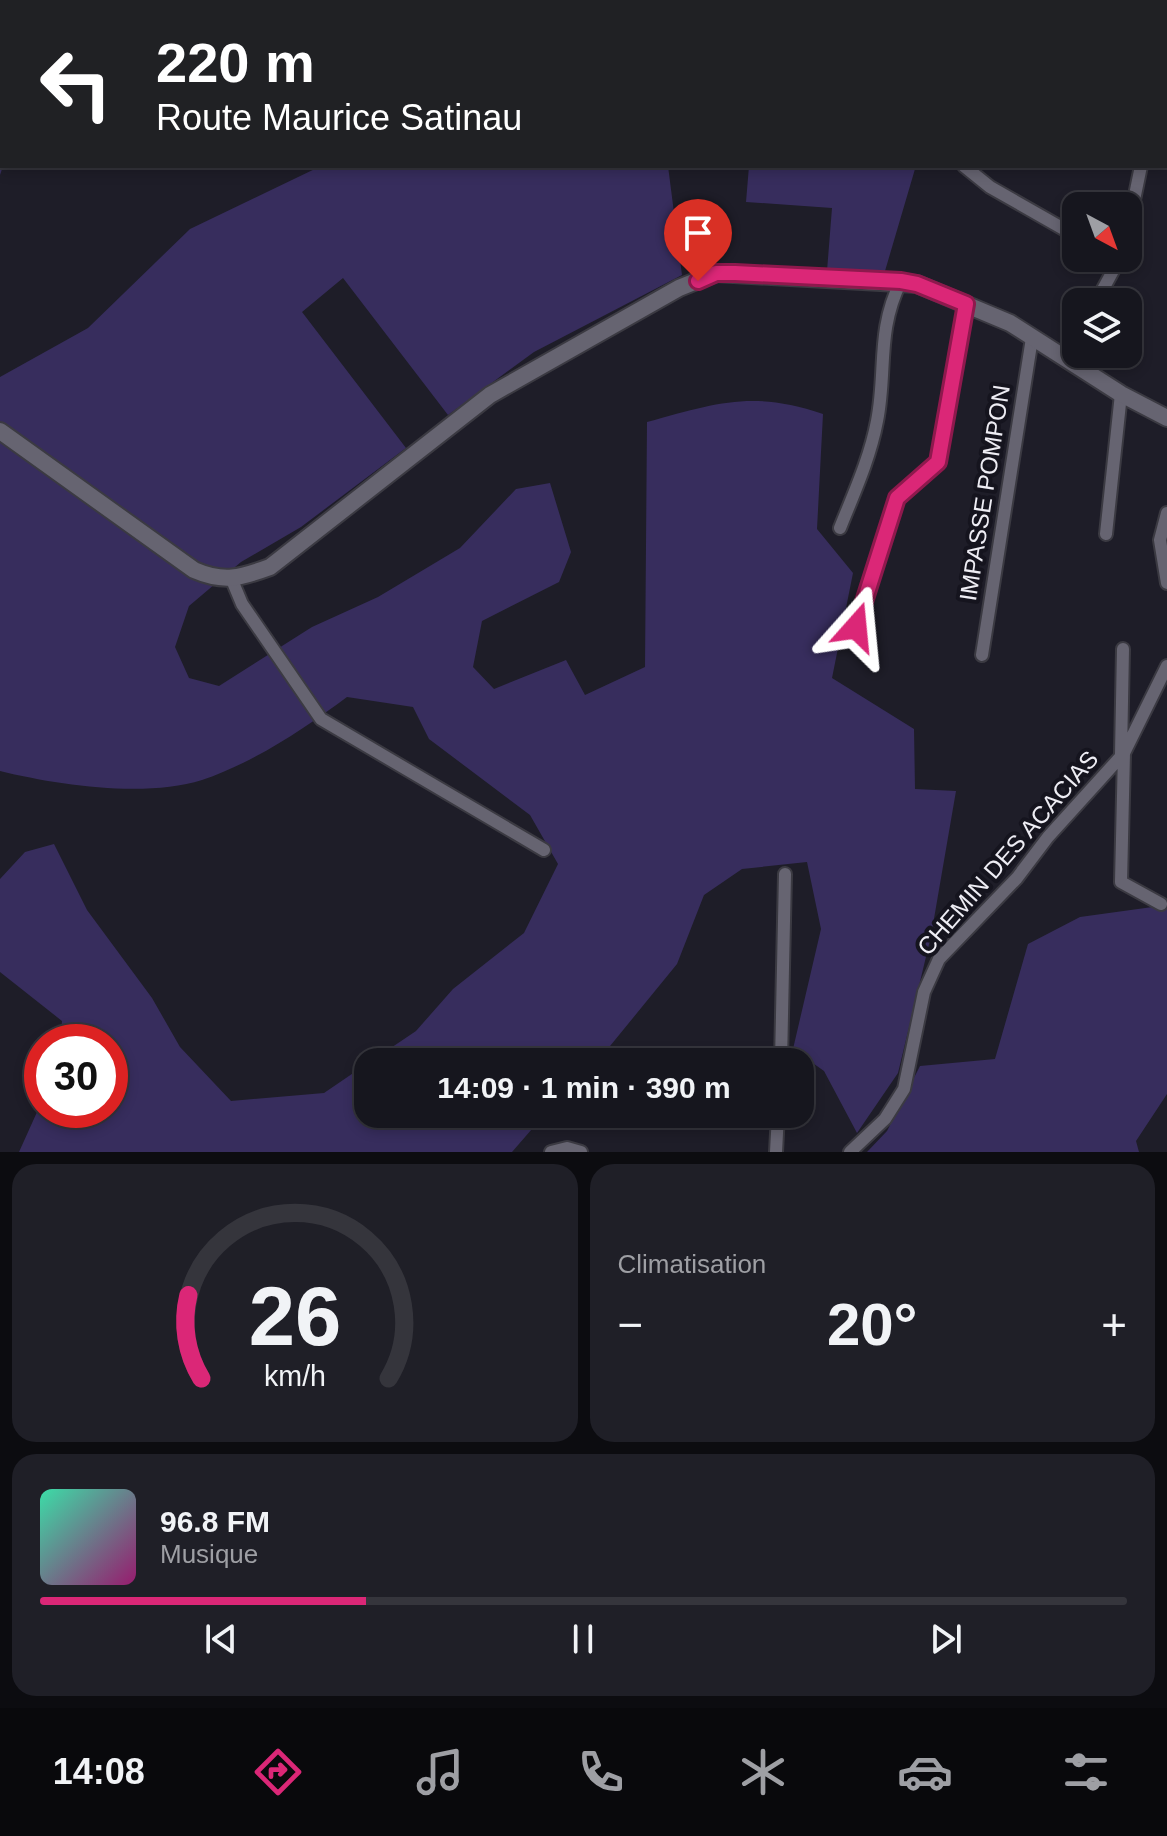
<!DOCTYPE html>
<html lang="fr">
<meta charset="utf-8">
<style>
body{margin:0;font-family:Helvetica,sans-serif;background:#1f1f27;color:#f1f3f6;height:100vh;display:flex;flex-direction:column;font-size:30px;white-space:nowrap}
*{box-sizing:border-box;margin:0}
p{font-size:26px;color:#9e9fa4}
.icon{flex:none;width:44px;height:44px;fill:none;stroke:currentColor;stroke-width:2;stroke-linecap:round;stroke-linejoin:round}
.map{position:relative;height:1152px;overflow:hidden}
.panel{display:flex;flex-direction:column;gap:12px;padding:12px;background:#0c0c10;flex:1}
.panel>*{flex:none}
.hud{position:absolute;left:0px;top:0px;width:1168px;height:168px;box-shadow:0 4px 12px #0003,0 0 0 2px #35353c;background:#202124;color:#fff;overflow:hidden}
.needle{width:52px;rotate:139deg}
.controls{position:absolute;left:1062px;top:192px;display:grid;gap:16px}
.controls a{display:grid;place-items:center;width:80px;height:80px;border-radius:16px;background:#16161e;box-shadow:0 4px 12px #0003,0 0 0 2px #35353c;font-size:40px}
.speed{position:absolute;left:24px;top:1024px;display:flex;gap:16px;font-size:40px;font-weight:700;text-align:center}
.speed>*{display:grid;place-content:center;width:104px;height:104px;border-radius:50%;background:#16161e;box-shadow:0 4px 12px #0003,0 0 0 2px #35353c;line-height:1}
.speed .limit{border:12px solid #d22;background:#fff;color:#111}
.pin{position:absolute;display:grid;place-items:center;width:68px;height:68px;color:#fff;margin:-82px -34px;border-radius:50% 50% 50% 0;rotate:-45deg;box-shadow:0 0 8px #0007}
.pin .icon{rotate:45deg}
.me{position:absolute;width:88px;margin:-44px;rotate:18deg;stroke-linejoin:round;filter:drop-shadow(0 0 6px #0008)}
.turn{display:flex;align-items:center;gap:28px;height:168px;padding:0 24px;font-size:36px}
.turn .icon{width:104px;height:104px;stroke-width:2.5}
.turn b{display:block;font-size:56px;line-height:68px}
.big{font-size:60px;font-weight:800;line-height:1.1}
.panel .card{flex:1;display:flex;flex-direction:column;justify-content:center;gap:12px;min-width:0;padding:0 28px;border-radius:24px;background:#1f1f27}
.panel .dial{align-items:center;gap:0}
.dial svg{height:208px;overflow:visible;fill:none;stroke:#35353c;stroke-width:7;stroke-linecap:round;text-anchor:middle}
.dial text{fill:#f1f3f6;stroke:none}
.song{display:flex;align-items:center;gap:24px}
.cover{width:96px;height:96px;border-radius:12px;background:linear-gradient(135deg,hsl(160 70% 55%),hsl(320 70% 35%))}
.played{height:8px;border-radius:4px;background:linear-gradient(90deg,#db2777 30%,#35353c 30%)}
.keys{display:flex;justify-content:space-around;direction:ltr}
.heat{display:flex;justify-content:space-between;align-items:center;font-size:44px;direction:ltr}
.panel .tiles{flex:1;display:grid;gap:12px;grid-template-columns:1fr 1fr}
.card:last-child{grid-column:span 2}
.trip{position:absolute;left:354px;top:1048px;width:460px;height:80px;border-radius:24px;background:#16161e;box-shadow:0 4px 12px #0003,0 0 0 2px #35353c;font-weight:800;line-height:80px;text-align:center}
.tabs{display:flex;height:128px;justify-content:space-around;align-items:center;background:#09090c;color:#9e9fa4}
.tabs .icon{width:56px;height:56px}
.tabs .current{color:#db2777}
.tabs b{font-size:36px;color:#f1f3f6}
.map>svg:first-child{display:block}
</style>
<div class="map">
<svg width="1167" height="1152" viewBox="0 0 1167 1152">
<rect width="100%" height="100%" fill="#1e1d28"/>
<path fill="#372d5d" d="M 0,0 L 534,0 L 537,2 L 2,2 L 3,166 L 0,175 Z
M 592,0 L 871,0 L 591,2 Z
M 321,166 L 668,166 L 682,275 L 534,352 L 448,415 L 343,278 L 302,312 L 406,448 L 301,527 L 241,562 L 189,606 L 175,647 L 189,678 L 219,686 L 312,627 L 378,597 L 460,548 L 516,489 L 550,483 L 571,552 L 559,582 L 482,621 L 473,667 L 494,689 L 566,660 L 585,695 L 645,667 L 647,422 C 716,403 753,390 823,414 L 817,529 L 853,573 L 832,678 L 914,729 L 915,789 L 956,791 L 931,936 L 898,1073 L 857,1133 L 824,1071 L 793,1049 L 821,929 L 807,862 L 742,869 L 704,895 L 677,964 L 597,1062 L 370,1062 L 416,1031 L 453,989 L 524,933 L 558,864 L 530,815 L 429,739 L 413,707 L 347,697 C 304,729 253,763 202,780 C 145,798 57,785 0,771 L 0,377 L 88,328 L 190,229 Z
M 749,166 L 907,166 L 915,169 L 885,271 L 827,271 L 832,208 L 746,202 Z
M 54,844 L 87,910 L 152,998 L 180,1047 L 231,1101 L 324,1093 L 368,1063 L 368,1114 L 545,1114 L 512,1152 L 19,1152 L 42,1101 L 42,1110 L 110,1110 L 110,1042 L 60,1042 L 62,1021 L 0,972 L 0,879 L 25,852 Z
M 1167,905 L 1167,1094 L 1136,1141 L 1139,1152 L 867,1152 L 887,1131 L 920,1066 L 995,1059 L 1028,944 L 1080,917 Z"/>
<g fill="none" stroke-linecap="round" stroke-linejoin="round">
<defs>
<path id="minor" d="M 986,0 L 989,2
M 1066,2 L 1067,0
M 964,166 L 990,187 L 1076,236
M 1128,229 L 1141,166
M 1096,302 L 1120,258
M 1064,359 L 1076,337
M 1167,513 L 1160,540 L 1167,583
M 840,528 C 854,493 870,458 877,421 C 887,371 876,331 901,281
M 1106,534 L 1121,394
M 232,580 L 242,604 L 321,719 L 544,850
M 856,627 L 897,498 L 938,462 L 966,304
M 982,655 L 1032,338
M 1124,753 L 1121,882 L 1161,904
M 1121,754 L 1123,649
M 781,1062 L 785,874
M 551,1152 L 567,1148 L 581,1152
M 776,1152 L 778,1114
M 850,1152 L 885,1119 L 904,1089 L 924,992 L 939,959 L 1017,878 L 1048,837 L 1124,753 L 1167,666"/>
<path id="secondary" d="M 0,431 L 194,570 C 224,583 240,578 270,567 L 490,395 L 679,288 L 716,273 L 917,284 L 1010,323 L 1121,394 L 1167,418"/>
</defs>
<use href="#minor" stroke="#3b3a42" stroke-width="16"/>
<use href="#secondary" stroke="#3b3a42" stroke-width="20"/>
<use href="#minor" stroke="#666471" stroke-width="12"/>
<use href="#secondary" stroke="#666471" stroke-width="16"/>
</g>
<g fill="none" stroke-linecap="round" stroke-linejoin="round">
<defs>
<path id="route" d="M 698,281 L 716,273 L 735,273 L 901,281 L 917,284 L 966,304 L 938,462 L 897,498 L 856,627"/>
</defs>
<use href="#route" stroke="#8e194d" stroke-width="20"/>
<use href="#route" stroke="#db2777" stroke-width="14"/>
</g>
<g text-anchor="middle" stroke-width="8" stroke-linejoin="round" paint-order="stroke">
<g font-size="24" fill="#eeedf4" stroke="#15141e">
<text transform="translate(985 493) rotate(-81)" y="8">IMPASSE POMPON</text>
<text transform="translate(1008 853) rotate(-49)" y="8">CHEMIN DES ACACIAS</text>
</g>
</g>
</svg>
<div class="controls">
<a><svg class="needle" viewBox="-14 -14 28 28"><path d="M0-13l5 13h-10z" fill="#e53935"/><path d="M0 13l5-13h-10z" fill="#9e9fa4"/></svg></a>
<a><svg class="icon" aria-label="layers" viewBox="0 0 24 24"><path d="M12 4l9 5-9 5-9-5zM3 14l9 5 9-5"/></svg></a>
</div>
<div class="speed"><div class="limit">30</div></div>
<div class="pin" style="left:698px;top:281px;background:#d93025"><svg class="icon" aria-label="arrive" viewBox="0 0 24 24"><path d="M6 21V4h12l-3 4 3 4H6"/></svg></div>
<svg class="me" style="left:856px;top:627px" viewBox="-20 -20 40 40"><path d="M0-17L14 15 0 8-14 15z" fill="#db2777" stroke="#fff" stroke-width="4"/></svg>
<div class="trip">14:09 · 1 min · 390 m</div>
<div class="hud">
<div class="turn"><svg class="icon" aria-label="left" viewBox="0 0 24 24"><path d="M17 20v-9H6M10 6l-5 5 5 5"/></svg><div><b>220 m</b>Route Maurice Satinau</div></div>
</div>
</div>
<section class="panel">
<div class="tiles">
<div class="card dial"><svg viewBox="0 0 100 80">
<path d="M14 69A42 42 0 1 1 86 69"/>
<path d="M14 69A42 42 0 0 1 9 37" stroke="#db2777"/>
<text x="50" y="56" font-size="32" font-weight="700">26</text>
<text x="50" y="72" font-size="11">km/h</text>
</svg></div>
<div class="card"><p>Climatisation</p>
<div class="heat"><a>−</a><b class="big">20°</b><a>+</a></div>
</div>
<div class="card">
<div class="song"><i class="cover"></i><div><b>96.8 FM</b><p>Musique</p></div></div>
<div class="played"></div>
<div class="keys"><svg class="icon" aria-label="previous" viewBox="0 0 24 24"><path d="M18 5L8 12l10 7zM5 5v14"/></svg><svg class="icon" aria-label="pause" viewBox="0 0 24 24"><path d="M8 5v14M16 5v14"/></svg><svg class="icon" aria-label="next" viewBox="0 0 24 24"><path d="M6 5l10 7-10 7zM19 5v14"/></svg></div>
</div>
</div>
</section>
<nav class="tabs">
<b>14:08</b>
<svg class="icon current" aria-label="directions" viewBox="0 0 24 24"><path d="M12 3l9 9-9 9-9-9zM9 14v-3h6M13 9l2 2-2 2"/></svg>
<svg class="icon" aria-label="music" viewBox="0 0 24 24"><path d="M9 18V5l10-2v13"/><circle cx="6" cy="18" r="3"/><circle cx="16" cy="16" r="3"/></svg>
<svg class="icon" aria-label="phone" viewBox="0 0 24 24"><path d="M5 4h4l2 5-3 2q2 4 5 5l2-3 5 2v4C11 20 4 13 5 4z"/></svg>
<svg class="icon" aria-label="climate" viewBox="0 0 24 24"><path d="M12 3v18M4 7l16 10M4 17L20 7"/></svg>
<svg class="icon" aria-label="car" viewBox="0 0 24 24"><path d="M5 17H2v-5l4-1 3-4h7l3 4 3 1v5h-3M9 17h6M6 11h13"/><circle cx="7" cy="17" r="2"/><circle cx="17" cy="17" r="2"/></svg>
<svg class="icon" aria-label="filters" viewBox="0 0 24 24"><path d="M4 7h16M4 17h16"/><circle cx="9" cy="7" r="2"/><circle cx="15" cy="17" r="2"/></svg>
</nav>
